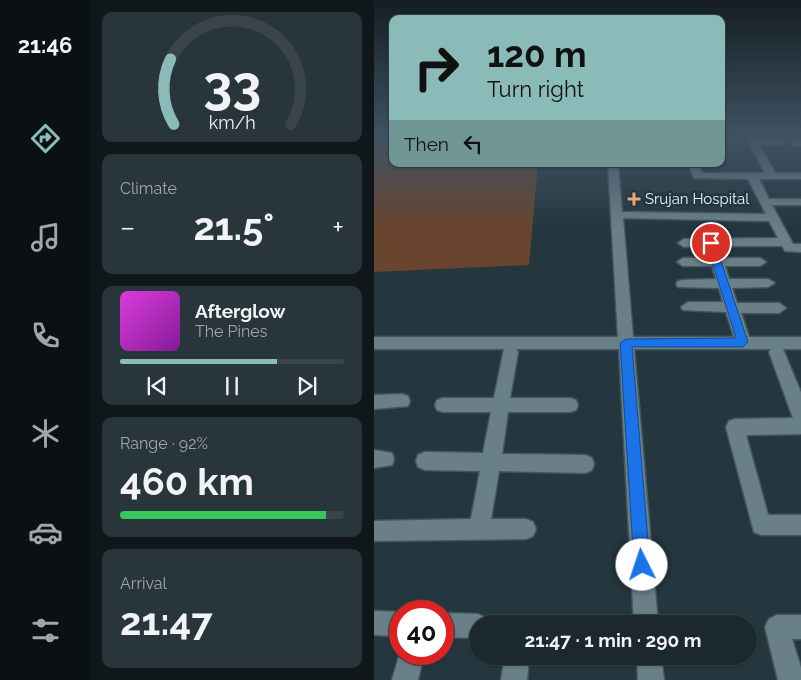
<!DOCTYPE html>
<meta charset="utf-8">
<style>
body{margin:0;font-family:Raleway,sans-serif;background:#28353b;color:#f1f3f6;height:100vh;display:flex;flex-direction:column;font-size:19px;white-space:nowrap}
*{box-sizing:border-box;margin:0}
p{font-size:16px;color:#a0a6aa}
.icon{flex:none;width:28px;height:28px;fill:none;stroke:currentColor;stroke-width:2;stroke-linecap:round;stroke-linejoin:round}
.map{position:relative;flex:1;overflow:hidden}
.details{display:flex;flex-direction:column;gap:12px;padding:12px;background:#0f171a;width:284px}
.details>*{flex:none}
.guide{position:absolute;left:15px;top:15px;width:336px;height:152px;border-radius:10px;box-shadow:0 1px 4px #0004,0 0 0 1px #39454b;background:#8bbbb9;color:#111;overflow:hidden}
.speed{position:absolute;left:15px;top:600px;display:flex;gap:10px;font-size:25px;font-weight:700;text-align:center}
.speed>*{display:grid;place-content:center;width:65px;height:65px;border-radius:50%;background:#1b292f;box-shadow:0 1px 4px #0004,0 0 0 1px #39454b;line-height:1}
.speed .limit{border:8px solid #d22;background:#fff;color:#111}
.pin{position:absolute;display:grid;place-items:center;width:42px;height:42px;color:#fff;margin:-21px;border:2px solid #fff;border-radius:50%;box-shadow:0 1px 5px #0007}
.me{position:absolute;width:55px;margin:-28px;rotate:356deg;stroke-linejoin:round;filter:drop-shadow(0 0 4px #0008)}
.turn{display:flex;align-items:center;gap:18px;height:105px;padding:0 15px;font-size:22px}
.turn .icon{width:65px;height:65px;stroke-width:2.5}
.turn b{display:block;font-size:35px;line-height:42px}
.then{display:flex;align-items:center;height:48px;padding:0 15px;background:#0003;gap:10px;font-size:19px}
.big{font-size:38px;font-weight:700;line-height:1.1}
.details .tile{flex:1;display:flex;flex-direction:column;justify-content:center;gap:8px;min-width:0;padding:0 18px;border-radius:10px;background:#28353b}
.details .dial{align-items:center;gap:0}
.dial svg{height:130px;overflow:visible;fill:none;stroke:#39454b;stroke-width:7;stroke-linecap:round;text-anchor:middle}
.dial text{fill:#f1f3f6;stroke:none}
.song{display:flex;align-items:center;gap:15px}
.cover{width:60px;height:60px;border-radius:8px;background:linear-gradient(135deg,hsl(300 70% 55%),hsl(290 70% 35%))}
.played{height:5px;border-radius:2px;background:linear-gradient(90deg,#8bbbb9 70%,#39454b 70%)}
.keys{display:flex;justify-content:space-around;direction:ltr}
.heat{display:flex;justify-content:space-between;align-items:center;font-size:28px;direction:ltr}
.charge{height:8px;border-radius:4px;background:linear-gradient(90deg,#34c759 92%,#39454b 0)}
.trip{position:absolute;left:95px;top:615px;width:288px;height:50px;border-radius:25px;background:#1b292f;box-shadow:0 1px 4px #0004,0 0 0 1px #39454b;font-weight:700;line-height:50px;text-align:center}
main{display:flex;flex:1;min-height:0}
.tabs{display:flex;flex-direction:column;width:90px;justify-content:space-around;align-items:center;background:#0b1013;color:#a0a6aa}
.tabs .icon{width:35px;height:35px}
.tabs .selected{color:#8bbbb9}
.tabs b{font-size:22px;color:#f1f3f6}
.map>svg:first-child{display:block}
</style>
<main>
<nav class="tabs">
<b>21:46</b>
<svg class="icon selected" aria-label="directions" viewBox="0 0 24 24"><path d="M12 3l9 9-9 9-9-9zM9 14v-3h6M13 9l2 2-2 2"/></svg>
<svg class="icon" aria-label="music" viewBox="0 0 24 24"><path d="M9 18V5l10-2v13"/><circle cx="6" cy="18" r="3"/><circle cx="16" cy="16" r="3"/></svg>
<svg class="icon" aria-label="phone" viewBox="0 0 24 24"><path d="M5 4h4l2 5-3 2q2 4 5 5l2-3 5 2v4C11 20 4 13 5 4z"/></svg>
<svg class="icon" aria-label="climate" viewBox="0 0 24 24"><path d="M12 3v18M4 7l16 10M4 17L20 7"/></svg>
<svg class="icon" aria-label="car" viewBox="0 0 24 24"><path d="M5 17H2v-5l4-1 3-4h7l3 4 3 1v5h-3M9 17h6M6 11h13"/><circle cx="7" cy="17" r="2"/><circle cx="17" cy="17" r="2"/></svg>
<svg class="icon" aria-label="filters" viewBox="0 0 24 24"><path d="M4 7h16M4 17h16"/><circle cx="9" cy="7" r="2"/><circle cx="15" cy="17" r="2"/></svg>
</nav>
<section class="details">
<div class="tile dial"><svg viewBox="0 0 100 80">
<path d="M14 69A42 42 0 1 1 86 69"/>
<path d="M14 69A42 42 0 0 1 12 29" stroke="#8bbbb9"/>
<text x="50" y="56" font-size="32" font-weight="700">33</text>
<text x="50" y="72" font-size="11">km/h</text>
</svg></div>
<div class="tile"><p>Climate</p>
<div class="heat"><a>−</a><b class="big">21.5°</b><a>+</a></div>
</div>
<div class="tile">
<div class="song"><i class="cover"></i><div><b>Afterglow</b><p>The Pines</p></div></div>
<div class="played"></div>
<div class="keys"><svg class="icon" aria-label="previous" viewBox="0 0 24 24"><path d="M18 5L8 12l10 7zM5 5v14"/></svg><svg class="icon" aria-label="pause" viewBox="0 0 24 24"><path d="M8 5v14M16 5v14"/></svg><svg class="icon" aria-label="next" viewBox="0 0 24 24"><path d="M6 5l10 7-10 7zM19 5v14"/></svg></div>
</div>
<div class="tile"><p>Range · 92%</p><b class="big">460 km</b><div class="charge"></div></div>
<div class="tile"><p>Arrival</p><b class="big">21:47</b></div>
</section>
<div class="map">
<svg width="428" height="680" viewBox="0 0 428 680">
<rect width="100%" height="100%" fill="#24373f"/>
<path fill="#69442f" d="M 4,135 L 19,135 L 19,164 L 164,164 L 155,265 L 0,272 L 0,141 Z"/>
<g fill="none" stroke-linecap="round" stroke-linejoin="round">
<defs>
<path id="minor" d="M 371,135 L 379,135 L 382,139 L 411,140 L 412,142 L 408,145 L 385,145 L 401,173 L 428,173 L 428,179 L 385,179 L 395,199 L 428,199 L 428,205 L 398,205 L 419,244 L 428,244 L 428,252 L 411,251 L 408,246 L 344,246 L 348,258 L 386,258 L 392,262 L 386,266 L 351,266 L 355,279 L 394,279 L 401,283 L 394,287 L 358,288 L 363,303 L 405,303 L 412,308 L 405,313 L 367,313 L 375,337 L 428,337 L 428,349 L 409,349 L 428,395 L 428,434 L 372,435 L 394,515 L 428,515 L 428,535 L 387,535 L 380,532 L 352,427 L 355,421 L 361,419 L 419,418 L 395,352 L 397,349 L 260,349 L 284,624 L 260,624 L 245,349 L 142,349 L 144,352 L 136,398 L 196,398 L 202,400 L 204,405 L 202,410 L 196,412 L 134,412 L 128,454 L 211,455 L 218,458 L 220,464 L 218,470 L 211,473 L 125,471 L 117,519 L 152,519 L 159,522 L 162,529 L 159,536 L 152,539 L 0,541 L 0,521 L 97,519 L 106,471 L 51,470 L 44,467 L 42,461 L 44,455 L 51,452 L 109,453 L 117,412 L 69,412 L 63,410 L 61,405 L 63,400 L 69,398 L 120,398 L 130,349 L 0,349 L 0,337 L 244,337 L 234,164 L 244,164 L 248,212 L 392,214 L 374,179 L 320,178 L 314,164 L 324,164 L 328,173 L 391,173 ZM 249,218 L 395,221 L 404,238 L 310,239 L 304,243 L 310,247 L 332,246 L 336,258 L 309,258 L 303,262 L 309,266 L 338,266 L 342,279 L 309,280 L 304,281 L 302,284 L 304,287 L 345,288 L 349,302 L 314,302 L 307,307 L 309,310 L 352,312 L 360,337 L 259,337 Z
M 422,140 L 428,140 L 428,146 L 419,145 L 419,141 Z
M 28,394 L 34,396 L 36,401 L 34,406 L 0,409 L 0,395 Z
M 0,450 L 18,453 L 20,459 L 18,465 L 0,468 Z
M 0,611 L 26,612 L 26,636 L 0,635 Z
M 69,613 L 104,614 L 112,618 L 115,624 L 104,624 L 104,638 L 69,637 Z
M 403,615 L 428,615 L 428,639 L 418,639 L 428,671 L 428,680 L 404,680 L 391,627 L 395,619 Z
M 26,653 L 50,654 L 44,680 L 18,680 Z
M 131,656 L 155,656 L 153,680 L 127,680 Z
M 263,656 L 287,656 L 290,680 L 264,680 Z"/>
</defs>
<use href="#minor" stroke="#44565c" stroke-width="3"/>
<use href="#minor" fill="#6a8089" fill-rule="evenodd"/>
</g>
<linearGradient id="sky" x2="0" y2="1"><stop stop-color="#141e23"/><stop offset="0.59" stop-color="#3f5363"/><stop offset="1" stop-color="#3f5363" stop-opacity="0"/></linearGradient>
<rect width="428" height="230" fill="url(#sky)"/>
<path fill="#1a73e8" stroke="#114b97" d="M 334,241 L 341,243 L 374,342 L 369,347 L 258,347 L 276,565 L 274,571 L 268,574 L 262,571 L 260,565 L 246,343 L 252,339 L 362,338 L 332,243 Z"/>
<path fill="#f0a378" stroke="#24373f" stroke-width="2" d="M257.5 191.5h5v5h5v5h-5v5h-5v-5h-5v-5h5z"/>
<g text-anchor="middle" stroke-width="5" stroke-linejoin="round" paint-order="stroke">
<g font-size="15" fill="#e6f2f7" stroke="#24373f" text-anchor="start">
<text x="271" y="204">Srujan Hospital</text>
</g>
</g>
</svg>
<div class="speed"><div class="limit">40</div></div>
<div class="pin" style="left:337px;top:243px;background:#d93025"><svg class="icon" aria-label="arrive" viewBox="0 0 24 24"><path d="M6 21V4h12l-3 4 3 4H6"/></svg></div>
<svg class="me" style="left:268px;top:565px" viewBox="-20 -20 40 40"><circle r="19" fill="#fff"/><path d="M0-13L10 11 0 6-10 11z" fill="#1a73e8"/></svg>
<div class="trip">21:47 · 1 min · 290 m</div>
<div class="guide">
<div class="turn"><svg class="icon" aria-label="right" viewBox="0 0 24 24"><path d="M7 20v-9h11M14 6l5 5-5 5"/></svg><div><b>120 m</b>Turn right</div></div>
<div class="then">Then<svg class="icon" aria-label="left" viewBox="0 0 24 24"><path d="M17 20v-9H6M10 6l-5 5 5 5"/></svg></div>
</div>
</div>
</main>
